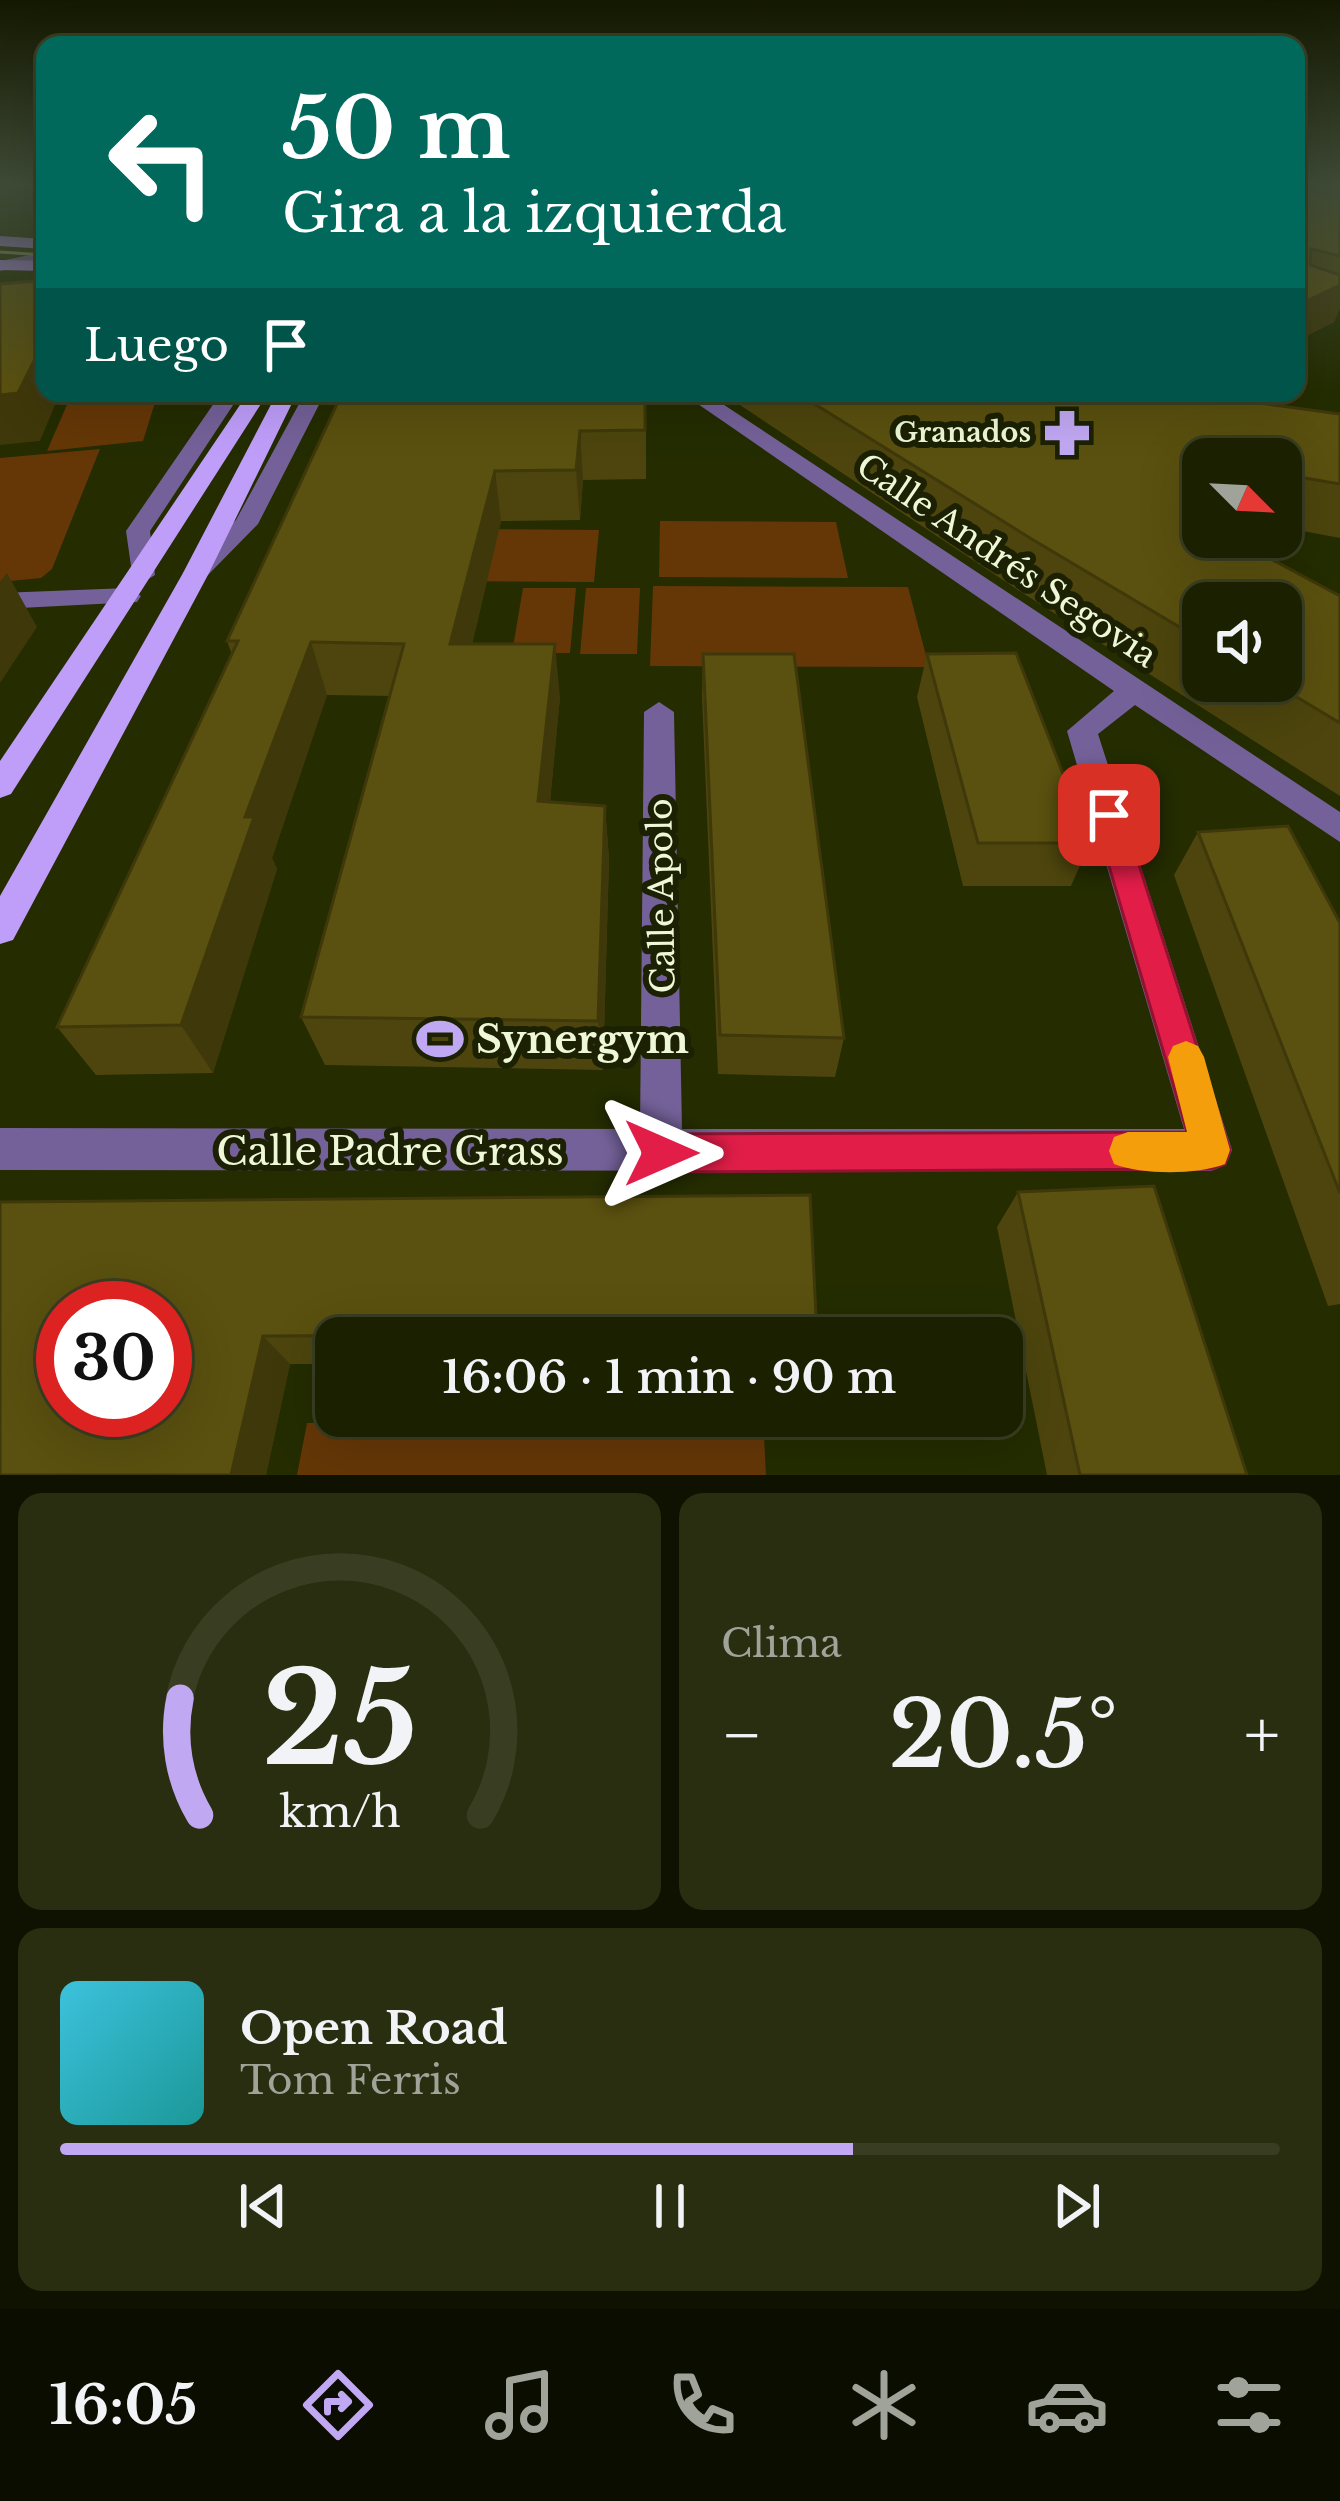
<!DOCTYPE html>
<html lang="es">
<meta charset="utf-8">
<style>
body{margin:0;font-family:"Libre Baskerville",serif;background:#282e0f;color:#f1f3f6;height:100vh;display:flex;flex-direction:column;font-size:45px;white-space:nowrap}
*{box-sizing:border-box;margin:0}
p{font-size:39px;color:#a0a399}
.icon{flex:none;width:66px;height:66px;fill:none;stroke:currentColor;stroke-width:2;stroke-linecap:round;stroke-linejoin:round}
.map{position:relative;height:1475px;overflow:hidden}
.panel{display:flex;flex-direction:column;gap:18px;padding:18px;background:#0f1200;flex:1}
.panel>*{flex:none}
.top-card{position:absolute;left:36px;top:36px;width:1269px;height:366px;border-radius:24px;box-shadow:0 12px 48px #0002,0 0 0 3px #393e22;background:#00695c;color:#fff;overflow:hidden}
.needle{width:78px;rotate:114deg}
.controls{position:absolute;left:1182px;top:438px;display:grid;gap:24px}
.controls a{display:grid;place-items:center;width:120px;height:120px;border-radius:24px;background:#1b2100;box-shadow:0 12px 48px #0002,0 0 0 3px #393e22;font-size:60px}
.speed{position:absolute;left:36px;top:1281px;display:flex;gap:24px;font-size:60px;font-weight:700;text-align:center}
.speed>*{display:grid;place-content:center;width:156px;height:156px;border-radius:50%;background:#1b2100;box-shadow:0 12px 48px #0002,0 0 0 3px #393e22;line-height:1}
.speed .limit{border:18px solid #d22;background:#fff;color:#111}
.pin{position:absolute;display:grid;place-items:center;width:102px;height:102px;color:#fff;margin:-51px;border-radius:24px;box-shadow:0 6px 18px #0006}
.me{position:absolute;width:132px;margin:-66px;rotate:90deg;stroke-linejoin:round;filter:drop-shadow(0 0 9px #0008)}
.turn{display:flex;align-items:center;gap:42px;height:252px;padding:0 48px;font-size:54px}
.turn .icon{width:156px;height:156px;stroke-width:2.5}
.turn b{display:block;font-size:84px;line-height:102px}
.then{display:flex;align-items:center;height:114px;padding:0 48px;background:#0003;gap:24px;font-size:45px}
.big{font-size:90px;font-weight:600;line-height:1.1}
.panel .card{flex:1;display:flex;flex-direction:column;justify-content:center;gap:18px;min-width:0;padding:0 42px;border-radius:24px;background:#282e0f}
.panel .dial{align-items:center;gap:0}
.dial svg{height:312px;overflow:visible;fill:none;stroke:#393e22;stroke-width:7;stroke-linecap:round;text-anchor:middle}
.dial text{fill:#f1f3f6;stroke:none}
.song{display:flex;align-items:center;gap:36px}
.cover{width:144px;height:144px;border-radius:18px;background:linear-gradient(135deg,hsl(190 70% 55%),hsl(180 70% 35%))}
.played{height:12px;border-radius:6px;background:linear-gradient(90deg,#c1a8f3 65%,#393e22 65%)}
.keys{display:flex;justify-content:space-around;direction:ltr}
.heat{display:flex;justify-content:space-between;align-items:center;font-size:66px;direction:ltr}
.panel .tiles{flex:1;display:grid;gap:18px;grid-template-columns:1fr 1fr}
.card:last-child{grid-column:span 2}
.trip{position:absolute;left:315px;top:1317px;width:708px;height:120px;border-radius:24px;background:#1b2100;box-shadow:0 12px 48px #0002,0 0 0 3px #393e22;font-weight:600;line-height:120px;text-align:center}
.menu{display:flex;height:192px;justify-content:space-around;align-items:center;background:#0b0d00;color:#a0a399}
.menu .icon{width:84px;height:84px}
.menu .on{color:#c1a8f3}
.menu b{font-size:54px;color:#f1f3f6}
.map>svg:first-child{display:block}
</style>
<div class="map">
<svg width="1340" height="1475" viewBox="0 0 1340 1475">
<rect width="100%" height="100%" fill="#242c00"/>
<path fill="#653707" d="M 72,393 L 158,393 L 143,441 L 47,451 Z
M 100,449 L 52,569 L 41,578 L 0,582 L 0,458 Z
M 660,521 L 836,522 L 848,578 L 659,577 Z
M 457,529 L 599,530 L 594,582 L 442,581 Z
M 653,586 L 908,587 L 929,667 L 650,666 Z
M 523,588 L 576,588 L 570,653 L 512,653 Z
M 586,588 L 640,588 L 637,654 L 580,654 Z
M 734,1416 L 763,1416 L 766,1475 L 297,1475 L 307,1423 Z"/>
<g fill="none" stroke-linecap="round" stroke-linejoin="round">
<path fill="#746199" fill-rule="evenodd" d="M 682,393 L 706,393 L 1340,812 L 1340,842 L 1135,705 L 1098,734 L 1232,1150 L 1226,1165 L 1211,1171 L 0,1170 L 0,1128 L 640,1129 L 644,712 L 659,702 L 674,712 L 682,1129 L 1184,1129 L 1067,731 L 1114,691 Z
M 128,588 L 141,596 L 137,602 L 0,609 L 0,593 Z"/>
<path fill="#746199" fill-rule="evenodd" d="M 45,252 L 45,262 L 0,271 L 0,261 Z
M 221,393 L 241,393 L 150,531 L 155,575 L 142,583 L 133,580 L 126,531 Z
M 305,393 L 325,393 L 258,524 L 205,578 L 187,578 L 183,573 L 187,568 L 236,520 Z"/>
<path fill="#a07fd9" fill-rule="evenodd" d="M 0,236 L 45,239 L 45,249 L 0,246 Z
M 0,260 L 45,261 L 45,271 L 0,270 Z"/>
<path fill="#bf9efa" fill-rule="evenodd" d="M 248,393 L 268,393 L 11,794 L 0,798 L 0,761 Z
M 277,393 L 297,393 L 209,573 L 13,940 L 0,944 L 0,896 L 183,573 Z"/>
<path stroke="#848d67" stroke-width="3" d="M 0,252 L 45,255"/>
</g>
<path fill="#4d450d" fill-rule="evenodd" d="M 1296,187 L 1340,187 L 1340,308 L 1334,322 L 1296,341 Z
M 342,393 L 646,393 L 646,479 L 583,480 L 580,520 L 501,521 L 472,644 L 560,697 L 550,802 L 605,806 L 609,859 L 603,1070 L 325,1065 L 301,1017 L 390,696 L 327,695 L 272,858 L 277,869 L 213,1073 L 96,1075 L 57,1027 L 232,655 L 227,641 Z
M 734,393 L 1184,393 L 1340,414 L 1340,538 L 1281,527 L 1281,459 L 1203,459 L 1203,537 L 1340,596 L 1340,796 L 1015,588 L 734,401 ZM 1203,603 L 1281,681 L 1203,681 Z
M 703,654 L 844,1038 L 835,1077 L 718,1074 L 702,697 Z
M 927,654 L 1090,843 L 1071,886 L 963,886 L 917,697 Z
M 1198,832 L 1340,923 L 1340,1304 L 1328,1306 L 1174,875 Z
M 1018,1192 L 1247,1475 L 1047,1475 L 997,1227 Z
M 0,1202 L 817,1334 L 816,1338 L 336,1338 L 336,1364 L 290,1364 L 266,1475 L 0,1475 Z"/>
<path fill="#3f380a" d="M 1340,285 L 1340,308 L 1334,322 L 1296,341 L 1296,306 Z
M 43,339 L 45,339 L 45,393 L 60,393 L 40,441 L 0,445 L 0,395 Z
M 580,431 L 583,480 L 580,520 L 576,470 Z
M 495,471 L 501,521 L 460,697 L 450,644 Z
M 7,573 L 37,627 L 0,683 L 0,582 Z
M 311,642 L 327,695 L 272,858 L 277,869 L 213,1073 L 181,1025 L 245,817 Z
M 555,644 L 560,697 L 545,854 L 538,801 Z
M 605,806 L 609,859 L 603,1070 L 598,1021 Z
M 263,1336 L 290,1364 L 266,1475 L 231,1475 Z"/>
<path fill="#5a500f" stroke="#3f380a" stroke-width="3" fill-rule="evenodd" d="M 1296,187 L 1308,187 L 1308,190 L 1340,200 L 1340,256 L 1311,249 L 1310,265 L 1340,275 L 1340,285 L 1296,306 Z
M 45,280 L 45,339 L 18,393 L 0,395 L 0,284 Z
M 342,393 L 645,393 L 645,430 L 580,431 L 576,470 L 495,471 L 450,644 L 555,644 L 538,801 L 605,806 L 598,1021 L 301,1017 L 404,644 L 311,642 L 245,817 L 254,817 L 181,1025 L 57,1027 L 238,641 L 227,641 Z
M 797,393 L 1184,393 L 1340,414 L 1340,484 L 1281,474 L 1281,459 L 1203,459 L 1203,516 L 1199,521 L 1203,523 L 1203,537 L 1230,537 L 1340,596 L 1340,723 L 1270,681 L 1281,681 L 1281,603 L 1203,603 L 1203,641 L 1030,538 Z
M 1016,653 L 1090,843 L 978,843 L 927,654 Z
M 703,654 L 794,654 L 844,1038 L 720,1035 Z
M 1288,826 L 1340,923 L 1340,1193 L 1198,832 Z
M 1154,1186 L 1247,1475 L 1080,1475 L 1018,1192 Z
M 810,1195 L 817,1334 L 263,1336 L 231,1475 L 0,1475 L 0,1202 ZM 63,1308 L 165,1308 L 165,1410 L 63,1410 Z"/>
<linearGradient id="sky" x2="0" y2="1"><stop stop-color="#141800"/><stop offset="0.47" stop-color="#3f4b37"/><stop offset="1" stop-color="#3f4b37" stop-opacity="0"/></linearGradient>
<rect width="1340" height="394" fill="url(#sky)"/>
<path fill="#e11d48" stroke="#92132f" stroke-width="3" d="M 1109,804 L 1119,808 L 1123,815 L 1230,1150 L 1225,1164 L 1211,1169 L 661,1172 L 648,1166 L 642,1153 L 648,1140 L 661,1134 L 1187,1132 L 1094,815 L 1098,808 Z"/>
<path fill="#f59e0b" d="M 1186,1041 L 1198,1046 L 1204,1057 L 1230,1150 L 1225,1164 C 1197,1175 1142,1175 1114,1164 L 1109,1151 L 1114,1137 L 1128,1132 L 1187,1132 L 1168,1057 L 1173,1046 Z"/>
<defs>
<symbol id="pharmacy-bare" viewBox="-9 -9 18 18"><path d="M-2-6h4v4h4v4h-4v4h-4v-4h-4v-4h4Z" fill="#c1a8f3" stroke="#1b2102" stroke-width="2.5" paint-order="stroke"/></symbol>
<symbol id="stadium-bare" viewBox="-9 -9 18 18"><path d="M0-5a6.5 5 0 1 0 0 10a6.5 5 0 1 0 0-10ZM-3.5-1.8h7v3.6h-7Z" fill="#c1a8f3" stroke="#1b2102" stroke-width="2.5" paint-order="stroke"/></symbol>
</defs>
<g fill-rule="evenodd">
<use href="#pharmacy-bare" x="1034" y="400" width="66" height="66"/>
<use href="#stadium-bare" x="407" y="1006" width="66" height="66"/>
</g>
<g text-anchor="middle" stroke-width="12" stroke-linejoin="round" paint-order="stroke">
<g font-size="27" font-weight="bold" fill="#eef7d7" stroke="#1b2102" text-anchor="end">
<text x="1031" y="442">Granados</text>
</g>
<g font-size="33" fill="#eef7d7" stroke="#1b2102">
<text transform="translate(1007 560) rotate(34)" y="12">Calle Andrés Segovia</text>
<text transform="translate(661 896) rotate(-91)" y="12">Calle Apolo</text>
</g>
<g font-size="39" font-weight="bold" fill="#eef7d7" stroke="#1b2102" text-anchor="start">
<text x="476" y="1053">Synergym</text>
</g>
<g font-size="39" fill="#eef7d7" stroke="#1b2102">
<text x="390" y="1165">Calle Padre Grass</text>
</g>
</g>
</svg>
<div class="controls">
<a><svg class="needle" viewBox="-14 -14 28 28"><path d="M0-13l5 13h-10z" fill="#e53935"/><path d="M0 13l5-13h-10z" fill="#a0a399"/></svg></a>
<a><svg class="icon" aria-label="sound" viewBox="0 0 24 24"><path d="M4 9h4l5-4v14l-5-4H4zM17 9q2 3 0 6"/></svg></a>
</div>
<div class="speed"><div class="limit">30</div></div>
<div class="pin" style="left:1109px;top:815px;background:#d93025"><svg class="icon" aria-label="arrive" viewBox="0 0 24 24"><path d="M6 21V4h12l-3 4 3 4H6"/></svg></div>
<svg class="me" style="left:661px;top:1153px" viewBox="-20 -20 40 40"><path d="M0-17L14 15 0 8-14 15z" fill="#e11d48" stroke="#fff" stroke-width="4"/></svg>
<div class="trip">16:06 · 1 min · 90 m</div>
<div class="top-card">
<div class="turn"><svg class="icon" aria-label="left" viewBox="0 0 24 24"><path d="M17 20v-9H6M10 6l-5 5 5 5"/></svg><div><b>50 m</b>Gira a la izquierda</div></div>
<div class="then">Luego<svg class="icon" aria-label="arrive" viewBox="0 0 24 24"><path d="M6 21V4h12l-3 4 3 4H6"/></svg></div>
</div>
</div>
<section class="panel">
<div class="tiles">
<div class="card dial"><svg viewBox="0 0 100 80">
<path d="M14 69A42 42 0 1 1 86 69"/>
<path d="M14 69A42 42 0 0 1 9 39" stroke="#c1a8f3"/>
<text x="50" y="56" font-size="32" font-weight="700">25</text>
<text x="50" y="72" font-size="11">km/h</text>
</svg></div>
<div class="card"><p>Clima</p>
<div class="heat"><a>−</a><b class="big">20.5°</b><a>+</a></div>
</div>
<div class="card">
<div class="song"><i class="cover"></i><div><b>Open Road</b><p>Tom Ferris</p></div></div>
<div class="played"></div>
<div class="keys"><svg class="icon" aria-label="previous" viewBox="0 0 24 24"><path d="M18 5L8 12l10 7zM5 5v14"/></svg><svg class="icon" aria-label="pause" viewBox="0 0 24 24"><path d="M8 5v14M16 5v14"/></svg><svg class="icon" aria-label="next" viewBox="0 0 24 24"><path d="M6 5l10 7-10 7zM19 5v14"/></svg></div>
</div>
</div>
</section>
<nav class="menu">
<b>16:05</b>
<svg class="icon on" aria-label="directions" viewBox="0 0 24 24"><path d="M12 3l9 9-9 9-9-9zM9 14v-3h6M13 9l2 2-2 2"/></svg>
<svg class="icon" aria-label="music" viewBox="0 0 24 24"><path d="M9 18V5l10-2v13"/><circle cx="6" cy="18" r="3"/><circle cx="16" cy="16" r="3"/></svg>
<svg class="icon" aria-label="phone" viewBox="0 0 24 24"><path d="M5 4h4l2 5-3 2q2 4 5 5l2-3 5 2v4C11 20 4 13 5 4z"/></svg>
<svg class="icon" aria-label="climate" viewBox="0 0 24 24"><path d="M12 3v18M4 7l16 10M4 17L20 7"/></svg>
<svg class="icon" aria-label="car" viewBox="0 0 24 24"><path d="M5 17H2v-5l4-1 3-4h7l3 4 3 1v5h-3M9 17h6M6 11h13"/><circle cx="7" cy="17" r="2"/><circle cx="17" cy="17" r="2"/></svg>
<svg class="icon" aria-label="filters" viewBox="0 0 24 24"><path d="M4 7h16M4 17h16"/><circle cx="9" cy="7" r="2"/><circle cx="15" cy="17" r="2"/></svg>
</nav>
